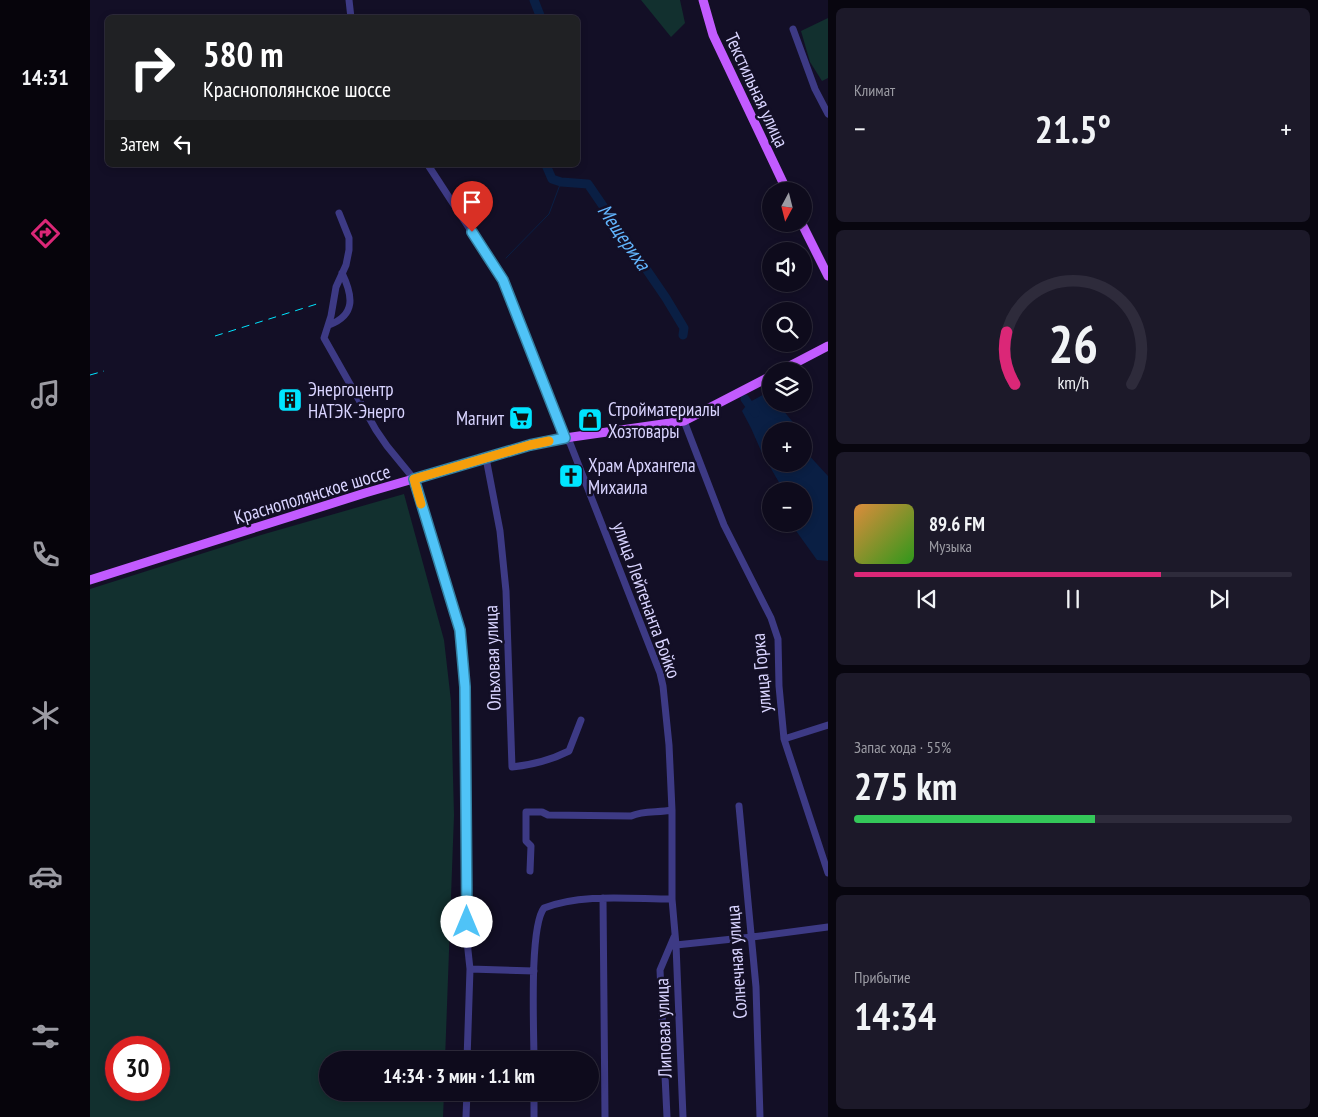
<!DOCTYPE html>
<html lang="ru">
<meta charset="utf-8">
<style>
body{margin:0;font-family:"PT Sans Narrow",sans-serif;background:#1c1929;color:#f1f3f6;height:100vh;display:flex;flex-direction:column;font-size:19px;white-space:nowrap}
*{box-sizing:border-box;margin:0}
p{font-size:16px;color:#9b9ba3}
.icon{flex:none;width:28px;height:28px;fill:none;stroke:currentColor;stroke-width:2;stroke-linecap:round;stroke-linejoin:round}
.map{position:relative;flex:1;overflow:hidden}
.details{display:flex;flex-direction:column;gap:8px;padding:8px;background:#08060f;width:490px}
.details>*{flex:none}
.banner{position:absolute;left:15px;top:15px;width:475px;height:152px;border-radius:8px;box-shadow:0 2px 8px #0003,0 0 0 1px #2e2b3b;background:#202124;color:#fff;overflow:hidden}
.needle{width:32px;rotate:187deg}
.fabs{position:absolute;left:672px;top:182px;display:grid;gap:10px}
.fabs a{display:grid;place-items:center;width:50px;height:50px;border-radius:50%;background:#0e0b1c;box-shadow:0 2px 8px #0003,0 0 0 1px #2e2b3b;font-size:25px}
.speed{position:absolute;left:15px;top:1036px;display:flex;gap:10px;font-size:25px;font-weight:700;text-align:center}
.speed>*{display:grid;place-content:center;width:65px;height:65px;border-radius:50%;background:#0e0b1c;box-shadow:0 2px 8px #0003,0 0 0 1px #2e2b3b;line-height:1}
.speed .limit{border:8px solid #d22;background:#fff;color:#111}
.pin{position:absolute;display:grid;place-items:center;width:42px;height:42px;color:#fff;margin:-51px -21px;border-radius:50% 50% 50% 0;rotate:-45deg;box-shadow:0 0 5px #0007}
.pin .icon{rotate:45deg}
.me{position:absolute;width:55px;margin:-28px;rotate:0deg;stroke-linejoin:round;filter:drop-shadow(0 0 4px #0008)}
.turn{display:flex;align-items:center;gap:18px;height:105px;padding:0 15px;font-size:22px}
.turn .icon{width:65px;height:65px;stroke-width:2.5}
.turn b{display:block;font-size:35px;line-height:42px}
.then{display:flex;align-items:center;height:48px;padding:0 15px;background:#0003;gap:10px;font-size:19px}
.big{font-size:38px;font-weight:800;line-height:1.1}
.details .card{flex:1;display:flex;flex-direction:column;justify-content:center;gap:8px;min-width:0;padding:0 18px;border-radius:8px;background:#1c1929}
.details .dial{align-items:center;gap:0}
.dial svg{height:130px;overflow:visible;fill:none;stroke:#2e2b3b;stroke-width:7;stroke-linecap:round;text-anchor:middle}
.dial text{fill:#f1f3f6;stroke:none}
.song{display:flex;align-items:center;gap:15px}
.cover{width:60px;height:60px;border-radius:8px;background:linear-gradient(135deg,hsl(30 70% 55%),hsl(110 70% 35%))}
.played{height:5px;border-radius:2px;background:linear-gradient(90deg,#db2777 70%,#2e2b3b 70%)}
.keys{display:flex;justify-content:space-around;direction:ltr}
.heat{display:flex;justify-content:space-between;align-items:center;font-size:28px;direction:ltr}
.charge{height:8px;border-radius:4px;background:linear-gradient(90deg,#34c759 55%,#2e2b3b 0)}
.trip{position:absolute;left:229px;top:1051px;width:280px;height:50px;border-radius:25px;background:#0e0b1c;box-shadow:0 2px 8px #0003,0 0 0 1px #2e2b3b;font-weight:800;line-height:50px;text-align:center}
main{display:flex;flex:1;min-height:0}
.dock{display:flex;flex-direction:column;width:90px;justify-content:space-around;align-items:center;background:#06040b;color:#9b9ba3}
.dock .icon{width:35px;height:35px}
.dock .selected{color:#db2777}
.dock b{font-size:22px;color:#f1f3f6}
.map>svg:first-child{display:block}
</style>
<main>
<nav class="dock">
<b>14:31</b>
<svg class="icon selected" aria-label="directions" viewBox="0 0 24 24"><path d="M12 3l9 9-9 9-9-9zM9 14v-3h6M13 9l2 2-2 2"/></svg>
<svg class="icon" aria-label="music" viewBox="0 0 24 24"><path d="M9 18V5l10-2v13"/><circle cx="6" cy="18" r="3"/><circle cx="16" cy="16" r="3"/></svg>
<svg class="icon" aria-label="phone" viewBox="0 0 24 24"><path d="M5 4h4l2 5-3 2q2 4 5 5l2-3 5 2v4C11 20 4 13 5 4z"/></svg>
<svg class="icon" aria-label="climate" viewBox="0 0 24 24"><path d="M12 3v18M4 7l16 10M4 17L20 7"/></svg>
<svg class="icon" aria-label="car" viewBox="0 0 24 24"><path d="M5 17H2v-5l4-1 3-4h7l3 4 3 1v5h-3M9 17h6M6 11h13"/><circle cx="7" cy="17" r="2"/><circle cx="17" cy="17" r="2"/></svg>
<svg class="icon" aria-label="filters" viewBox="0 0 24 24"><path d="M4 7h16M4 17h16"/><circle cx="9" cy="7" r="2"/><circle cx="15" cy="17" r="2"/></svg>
</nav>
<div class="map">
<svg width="738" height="1117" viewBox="0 0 738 1117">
<rect width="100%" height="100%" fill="#130f26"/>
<path fill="#12302f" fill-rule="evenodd" d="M 551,0 L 590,0 L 595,23 L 581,37 Z
M 738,18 L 738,78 L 732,81 L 720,62 L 711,31 Z
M 314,494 L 354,640 L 361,701 L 364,815 L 355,1060 L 238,1060 L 238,1092 L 354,1093 L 353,1117 L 0,1117 L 0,589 L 171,535 ZM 26,1048 L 69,1048 L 69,1090 L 26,1090 Z"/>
<path fill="#0a1f44" d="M 678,392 L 681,396 L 681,404 L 688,404 L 706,426 L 708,431 L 681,431 L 681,464 L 714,464 L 714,448 L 715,451 L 738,476 L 738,561 L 727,560 L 704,528 L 703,524 L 714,524 L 714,491 L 694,491 L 672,453 L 661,428 L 652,411 L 658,403 Z"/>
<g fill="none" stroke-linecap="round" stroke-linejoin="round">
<path stroke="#0a1f44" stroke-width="1" d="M 416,258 L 459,214 L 471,182"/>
<path stroke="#0a1f44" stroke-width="9" d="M 444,0 L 451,18
M 456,165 L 462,179 L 471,182 L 498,184 L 576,298 L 594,328 L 593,335
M 655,399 L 665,413"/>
<path stroke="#3d3a85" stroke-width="7" d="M 259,0 L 261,18
M 703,29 L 725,89 L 738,114
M 338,165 L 413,280 L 469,423 L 475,438 L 480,443 L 570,673 L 573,686 L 579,745 L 582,810 L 582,899 L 586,945 L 593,1117
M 249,213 L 259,238 L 259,250 L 256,265 L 246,287 L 241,316 L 234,338 L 286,430 L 297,446 L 324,479 L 370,629 L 375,687 L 377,941 L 380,969 L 377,1060
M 239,325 C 266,315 263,296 252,273
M 594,421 L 634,525 L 681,618 L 688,639 L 689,686 L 694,739 L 738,873
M 396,458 L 410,531 L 416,591 L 422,767 C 443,765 461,760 479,751 L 491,720
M 694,739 L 738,725
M 649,806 L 666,987 L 670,1117
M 440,871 L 441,846 L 436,841 L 436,812 L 452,812 L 458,815 L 541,816 C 554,810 568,813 582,810
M 513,898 L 515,1117
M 586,945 L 662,937 L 738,927
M 380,969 L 444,971
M 444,1060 C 444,1032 439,927 454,908 C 491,893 542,899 582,899
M 376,1117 L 377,1092
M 444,1117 L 444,1092
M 577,1117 L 570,970 L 584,937"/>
<path stroke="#c25bff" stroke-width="9" d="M 613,0 L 623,35 L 697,191
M 712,224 L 738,276
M 690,371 L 738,346
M 0,580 L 275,493 L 440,445 L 475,438 L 594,421 L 681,376"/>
<path stroke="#00e5ff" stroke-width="1" stroke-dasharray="8 6" stroke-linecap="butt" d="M 125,336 L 230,303
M 0,375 L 14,371"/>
</g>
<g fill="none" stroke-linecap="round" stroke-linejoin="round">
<defs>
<path id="route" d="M 377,922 L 375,687 L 370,630 L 324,479 L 440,445 L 475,438 L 413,280 L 382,232"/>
</defs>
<use href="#route" stroke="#337fa1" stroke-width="12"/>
<use href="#route" stroke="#4fc3f7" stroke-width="9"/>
<path stroke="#f59e0b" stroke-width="9" d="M 331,504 L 324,479 L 440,445 L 459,441"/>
</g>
<defs>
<symbol id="building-square" viewBox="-11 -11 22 22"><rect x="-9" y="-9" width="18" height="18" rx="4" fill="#00e5ff" stroke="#130f26"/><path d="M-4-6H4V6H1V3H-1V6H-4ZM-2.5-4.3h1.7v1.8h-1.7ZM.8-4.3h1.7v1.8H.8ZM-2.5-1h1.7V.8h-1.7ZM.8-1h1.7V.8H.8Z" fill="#111"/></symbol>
<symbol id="supermarket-square" viewBox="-11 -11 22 22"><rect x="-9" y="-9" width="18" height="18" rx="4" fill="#00e5ff" stroke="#130f26"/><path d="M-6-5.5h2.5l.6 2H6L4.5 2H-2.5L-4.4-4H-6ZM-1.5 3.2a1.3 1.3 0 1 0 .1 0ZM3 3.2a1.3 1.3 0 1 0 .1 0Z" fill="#111"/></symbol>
<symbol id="shop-square" viewBox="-11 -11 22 22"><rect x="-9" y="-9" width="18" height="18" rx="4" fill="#00e5ff" stroke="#130f26"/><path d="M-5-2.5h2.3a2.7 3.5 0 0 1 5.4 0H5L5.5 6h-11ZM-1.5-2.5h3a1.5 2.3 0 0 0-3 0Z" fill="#111"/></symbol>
<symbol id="church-square" viewBox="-11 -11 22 22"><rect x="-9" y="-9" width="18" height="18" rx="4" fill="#00e5ff" stroke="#130f26"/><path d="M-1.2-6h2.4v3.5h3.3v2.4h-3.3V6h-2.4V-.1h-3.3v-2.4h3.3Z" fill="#111"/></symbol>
</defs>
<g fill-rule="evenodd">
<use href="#building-square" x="186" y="386" width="28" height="28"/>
<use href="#supermarket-square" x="417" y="404" width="28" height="28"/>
<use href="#shop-square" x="486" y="406" width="28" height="28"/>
<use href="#church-square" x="467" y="462" width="28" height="28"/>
</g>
<g text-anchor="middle" stroke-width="5" stroke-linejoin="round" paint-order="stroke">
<g font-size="19" fill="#d9d4ff" stroke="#130f26">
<text transform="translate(667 90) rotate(65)" y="7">Текстильная улица</text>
<text transform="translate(222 494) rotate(-17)" y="7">Краснополянское шоссе</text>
<text transform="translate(557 600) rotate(70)" y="7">улица Лейтенанта Бойко</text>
<text transform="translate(402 658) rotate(-92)" y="7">Ольховая улица</text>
<text transform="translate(671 673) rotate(-95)" y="7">улица Горка</text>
<text transform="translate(646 962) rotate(-94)" y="7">Солнечная улица</text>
<text transform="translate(573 1028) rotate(-92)" y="7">Липовая улица</text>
</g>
<g font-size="19" fill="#d9d4ff" stroke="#130f26" text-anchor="start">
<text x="218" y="396">Энергоцентр<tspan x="218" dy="22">НАТЭК-Энерго</tspan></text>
<text x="518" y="416">Стройматериалы<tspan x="518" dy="22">Хозтовары</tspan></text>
<text x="414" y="425" text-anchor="end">Магнит</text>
<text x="498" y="472">Храм Архангела<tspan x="498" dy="22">Михаила</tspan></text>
</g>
<g font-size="20" font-style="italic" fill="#62b6ff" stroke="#130f26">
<text transform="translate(534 237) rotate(55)" y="7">Мещериха</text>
</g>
</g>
</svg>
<div class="fabs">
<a><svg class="needle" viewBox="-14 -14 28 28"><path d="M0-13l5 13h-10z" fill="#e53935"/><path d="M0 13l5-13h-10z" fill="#9b9ba3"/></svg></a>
<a><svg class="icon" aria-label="sound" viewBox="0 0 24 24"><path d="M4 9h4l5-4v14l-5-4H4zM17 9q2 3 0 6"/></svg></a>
<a><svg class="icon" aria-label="search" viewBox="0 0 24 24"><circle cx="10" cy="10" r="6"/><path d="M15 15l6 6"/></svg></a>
<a><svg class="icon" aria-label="layers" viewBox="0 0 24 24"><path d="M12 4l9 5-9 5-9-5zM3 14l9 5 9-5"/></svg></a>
<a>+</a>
<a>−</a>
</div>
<div class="speed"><div class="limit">30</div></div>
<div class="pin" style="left:382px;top:232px;background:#d93025"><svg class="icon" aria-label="arrive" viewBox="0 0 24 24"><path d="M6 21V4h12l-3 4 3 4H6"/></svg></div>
<svg class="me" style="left:377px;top:922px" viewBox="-20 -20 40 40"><circle r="19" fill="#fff"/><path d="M0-13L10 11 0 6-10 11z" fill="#4fc3f7"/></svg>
<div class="trip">14:34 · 3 мин · 1.1 km</div>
<div class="banner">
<div class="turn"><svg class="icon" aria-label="right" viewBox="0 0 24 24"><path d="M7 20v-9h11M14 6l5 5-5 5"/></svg><div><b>580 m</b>Краснополянское шоссе</div></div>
<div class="then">Затем<svg class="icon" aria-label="left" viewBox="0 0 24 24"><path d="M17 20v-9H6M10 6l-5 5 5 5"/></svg></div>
</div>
</div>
<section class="details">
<div class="card"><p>Климат</p>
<div class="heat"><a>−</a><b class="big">21.5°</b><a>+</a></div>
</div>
<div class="card dial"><svg viewBox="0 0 100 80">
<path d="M14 69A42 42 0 1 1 86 69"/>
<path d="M14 69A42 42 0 0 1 9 37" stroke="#db2777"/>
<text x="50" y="56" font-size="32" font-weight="700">26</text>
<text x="50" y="72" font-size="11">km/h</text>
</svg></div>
<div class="card">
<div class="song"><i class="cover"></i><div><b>89.6 FM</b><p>Музыка</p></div></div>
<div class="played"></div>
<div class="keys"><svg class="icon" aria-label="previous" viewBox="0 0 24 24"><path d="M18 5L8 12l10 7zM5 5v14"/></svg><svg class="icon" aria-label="pause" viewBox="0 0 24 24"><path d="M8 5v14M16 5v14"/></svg><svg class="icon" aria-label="next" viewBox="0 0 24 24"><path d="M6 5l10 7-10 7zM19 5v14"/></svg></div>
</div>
<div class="card"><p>Запас хода · 55%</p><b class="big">275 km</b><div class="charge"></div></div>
<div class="card"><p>Прибытие</p><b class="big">14:34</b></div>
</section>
</main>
